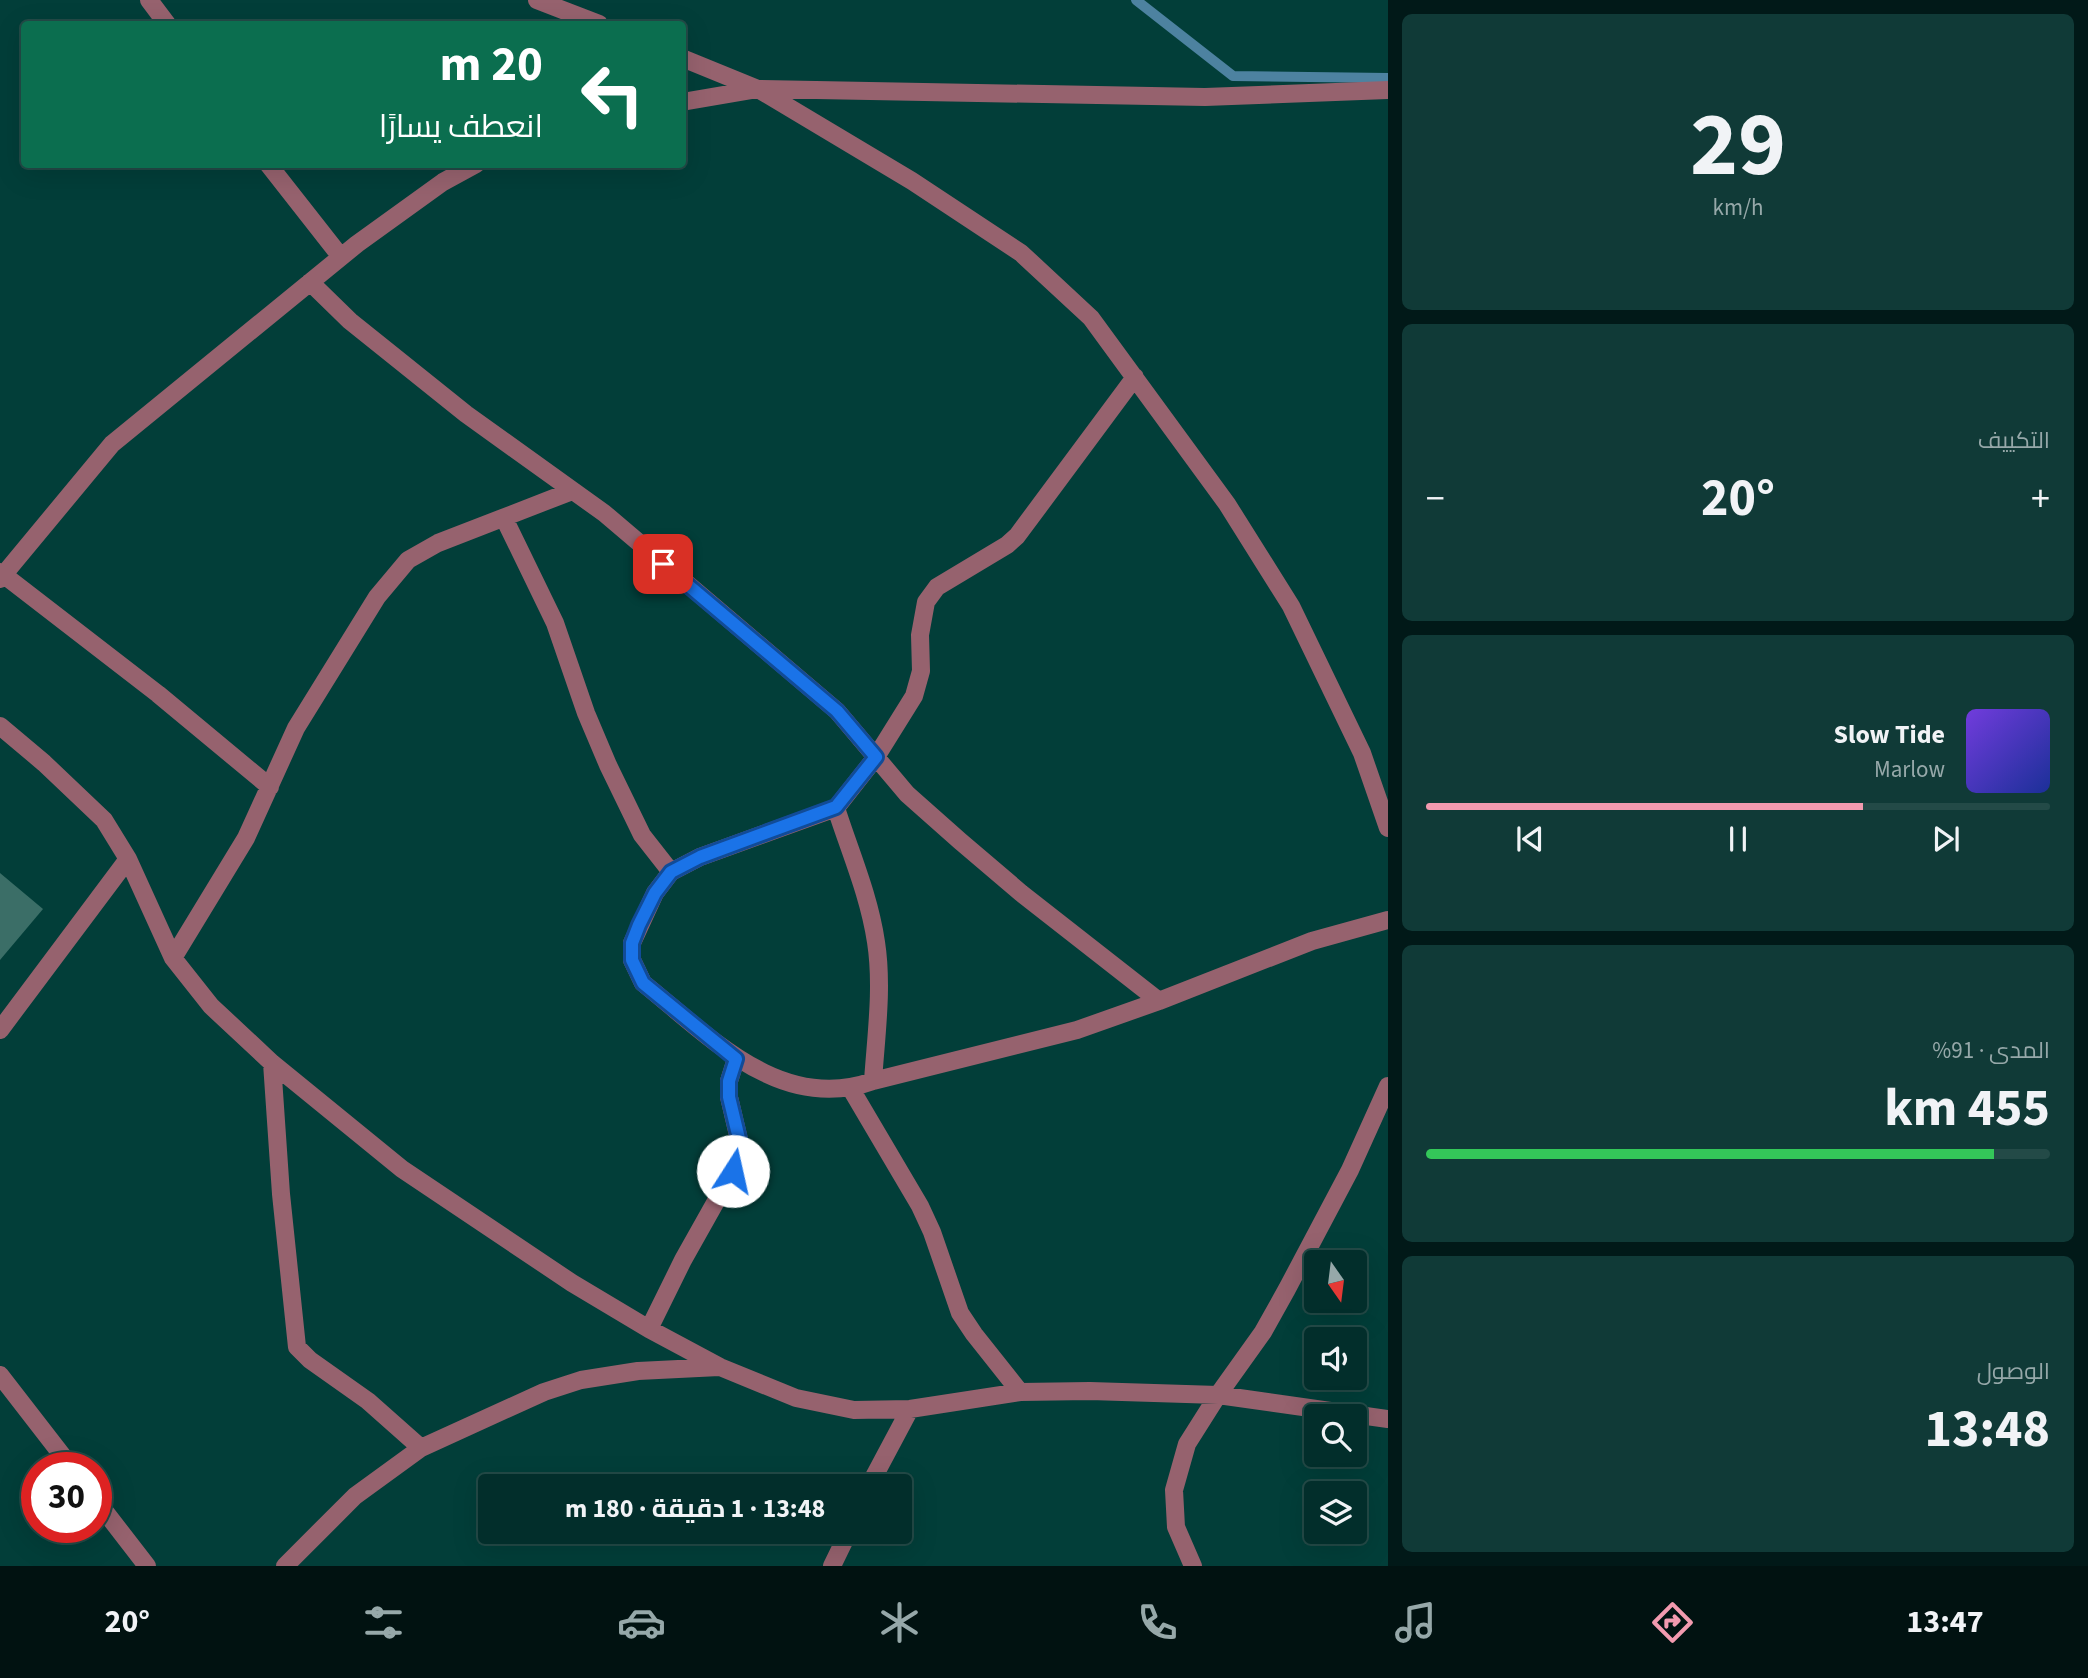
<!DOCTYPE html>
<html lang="ar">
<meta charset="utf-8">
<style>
body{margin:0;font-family:"Source Sans 3",Cairo,sans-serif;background:#103a37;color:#f1f3f6;direction:rtl;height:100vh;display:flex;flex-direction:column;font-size:26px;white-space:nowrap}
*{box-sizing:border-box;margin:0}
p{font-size:23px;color:#96a8a9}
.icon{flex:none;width:38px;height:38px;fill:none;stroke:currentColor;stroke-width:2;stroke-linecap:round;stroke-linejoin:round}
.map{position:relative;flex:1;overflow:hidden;direction:ltr}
.sheet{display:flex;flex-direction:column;gap:14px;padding:14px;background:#011918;width:700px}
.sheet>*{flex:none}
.banner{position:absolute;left:21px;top:21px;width:665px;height:147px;border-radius:7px;box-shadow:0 7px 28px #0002,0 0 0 2px #234a47;direction:rtl;background:#0b6e4f;color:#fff;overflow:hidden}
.needle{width:46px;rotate:166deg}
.tools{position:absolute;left:1304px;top:1250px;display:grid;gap:14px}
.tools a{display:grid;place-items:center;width:63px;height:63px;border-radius:7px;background:#022e2b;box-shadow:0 7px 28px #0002,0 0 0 2px #234a47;font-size:35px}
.speed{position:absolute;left:21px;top:1452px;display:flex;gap:14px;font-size:35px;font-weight:700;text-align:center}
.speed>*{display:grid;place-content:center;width:91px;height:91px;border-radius:50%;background:#022e2b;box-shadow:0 7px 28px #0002,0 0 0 2px #234a47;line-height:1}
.speed .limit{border:10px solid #d22;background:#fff;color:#111}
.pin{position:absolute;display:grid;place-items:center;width:60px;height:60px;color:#fff;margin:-30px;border-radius:14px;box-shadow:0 4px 10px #0006}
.me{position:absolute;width:77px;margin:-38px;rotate:10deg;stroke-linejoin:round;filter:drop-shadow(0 0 5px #0008)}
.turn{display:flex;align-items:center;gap:24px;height:147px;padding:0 28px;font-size:32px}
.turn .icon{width:91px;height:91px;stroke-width:2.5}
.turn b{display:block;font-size:49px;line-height:60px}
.big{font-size:52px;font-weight:700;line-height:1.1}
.sheet .card{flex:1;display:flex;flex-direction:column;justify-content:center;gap:10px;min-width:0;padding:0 24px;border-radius:10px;background:#103a37}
.sheet .dial{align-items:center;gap:0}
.dial b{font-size:91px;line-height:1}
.song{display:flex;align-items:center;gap:21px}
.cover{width:84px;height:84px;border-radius:10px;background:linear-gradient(135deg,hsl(260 70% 55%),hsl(230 70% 35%))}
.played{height:7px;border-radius:4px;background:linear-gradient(90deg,#f29aaf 70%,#234a47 70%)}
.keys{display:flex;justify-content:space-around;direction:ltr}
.heat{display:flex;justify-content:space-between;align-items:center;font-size:38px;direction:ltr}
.charge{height:10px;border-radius:5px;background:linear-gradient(90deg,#34c759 91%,#234a47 0)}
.trip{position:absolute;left:478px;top:1474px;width:434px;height:70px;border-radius:7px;background:#022e2b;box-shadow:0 7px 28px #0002,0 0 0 2px #234a47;font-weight:700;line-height:70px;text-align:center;direction:rtl}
.tabs{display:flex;height:112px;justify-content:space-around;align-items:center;background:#011211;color:#96a8a9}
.tabs .icon{width:49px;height:49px}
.tabs .active{color:#f29aaf}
.tabs b{font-size:32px;color:#f1f3f6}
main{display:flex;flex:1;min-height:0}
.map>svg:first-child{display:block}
</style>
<main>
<section class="sheet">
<div class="card dial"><b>29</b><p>km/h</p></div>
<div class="card"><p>التكييف</p>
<div class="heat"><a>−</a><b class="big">20°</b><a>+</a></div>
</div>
<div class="card">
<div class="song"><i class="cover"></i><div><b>Slow Tide</b><p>Marlow</p></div></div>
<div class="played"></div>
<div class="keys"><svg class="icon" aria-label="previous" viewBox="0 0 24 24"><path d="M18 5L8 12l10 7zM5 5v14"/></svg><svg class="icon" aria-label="pause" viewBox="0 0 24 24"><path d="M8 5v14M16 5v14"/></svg><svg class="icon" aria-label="next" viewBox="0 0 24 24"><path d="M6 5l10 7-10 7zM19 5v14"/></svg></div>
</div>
<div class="card"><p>المدى · 91%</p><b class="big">455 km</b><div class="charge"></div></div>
<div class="card"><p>الوصول</p><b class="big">13:48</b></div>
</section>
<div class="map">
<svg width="1388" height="1566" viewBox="0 0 1388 1566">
<rect width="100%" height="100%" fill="#023e39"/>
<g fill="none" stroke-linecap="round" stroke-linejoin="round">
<path stroke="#4d82a0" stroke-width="10" d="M 1136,0 L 1233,76 L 1388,78"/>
</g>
<path fill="#3b6e67" d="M 0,873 L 43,909 L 0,960 Z"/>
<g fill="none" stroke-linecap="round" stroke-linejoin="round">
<path stroke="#96626e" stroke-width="18" d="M 149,0 L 167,24
M 537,0 L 599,24
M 682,58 L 758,89 L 912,181 L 1021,253 L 1091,318 L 1227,504 L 1291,606 L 1362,753 L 1388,828
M 682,102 L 758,89 L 1205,97 L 1388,90
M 268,164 L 341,257
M 310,282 L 350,321 L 466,414 L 604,513 L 837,711 L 907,794 L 960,841 L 1021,893 L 1159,1001
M 1135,377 L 1017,536 L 1007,545 L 937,587 L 926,602 L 920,635 L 921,671 L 914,696 L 876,757 L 836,808 L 700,857 L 671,872 L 655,893 L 632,943 L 632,960 L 643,983 C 709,1036 781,1114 873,1081 L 1077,1030 L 1159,1001 L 1312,941 L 1388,920
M 504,518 L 555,623 L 586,713 L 608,765 L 642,835 L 671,872
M 0,572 L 158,694 L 270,787
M 0,579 L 112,444 L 357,244 L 443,182 L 476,164
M 0,726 L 44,763 L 104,820 L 128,859 L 173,958 L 211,1006 L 272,1063 L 402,1169 L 572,1283 L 649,1329 L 720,1367 L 796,1398 L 854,1410 L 910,1409 L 1020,1392 L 1090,1391 L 1218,1395 L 1388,1419
M 836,808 C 850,852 869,895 876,942 C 883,987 876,1036 873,1081
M 173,958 L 246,838 L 296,728 L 377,597 L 408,560 L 438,543 L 572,491
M 0,1030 L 128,859
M 272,1063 L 281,1194 L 297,1347 L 310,1360 L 368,1401 L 421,1448
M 851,1089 L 920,1206 L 932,1232 L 960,1313 L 974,1334 L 1020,1392
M 649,1329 L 683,1260 L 733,1171 L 741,1148 L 729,1097 L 729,1081 L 736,1059
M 0,1375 L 72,1468
M 869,1486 L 910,1409
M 96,1500 L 147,1566
M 285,1566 L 355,1496 L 421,1448 L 544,1392 L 581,1380 L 638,1371 L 719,1367
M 832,1566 L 849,1531
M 1193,1566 L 1176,1527 L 1174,1490 L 1187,1444 L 1218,1395 L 1263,1332 L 1287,1289 L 1350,1170 L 1388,1086"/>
</g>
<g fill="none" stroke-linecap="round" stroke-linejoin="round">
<defs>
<path id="route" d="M 663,564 L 837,711 L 876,757 L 836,807 L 700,857 L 671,872 L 655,893 L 639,925 L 632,943 L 632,960 L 643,983 L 736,1059 L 729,1081 L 729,1097 L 741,1147 L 733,1171"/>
</defs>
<use href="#route" stroke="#114b97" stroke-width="18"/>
<use href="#route" stroke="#1a73e8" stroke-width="12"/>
</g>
</svg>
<div class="tools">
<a><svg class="needle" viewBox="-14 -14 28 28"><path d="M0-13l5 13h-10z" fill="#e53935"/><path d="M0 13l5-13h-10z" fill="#96a8a9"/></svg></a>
<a><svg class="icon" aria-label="sound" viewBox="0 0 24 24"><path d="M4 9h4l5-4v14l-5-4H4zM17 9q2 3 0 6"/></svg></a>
<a><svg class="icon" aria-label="search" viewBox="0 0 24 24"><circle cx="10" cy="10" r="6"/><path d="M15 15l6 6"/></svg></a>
<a><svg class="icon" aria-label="layers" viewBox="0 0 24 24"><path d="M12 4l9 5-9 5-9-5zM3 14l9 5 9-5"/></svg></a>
</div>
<div class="speed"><div class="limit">30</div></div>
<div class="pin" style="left:663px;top:564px;background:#d93025"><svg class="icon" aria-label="arrive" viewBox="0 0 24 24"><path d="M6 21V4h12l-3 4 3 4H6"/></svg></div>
<svg class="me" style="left:733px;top:1171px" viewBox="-20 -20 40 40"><circle r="19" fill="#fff"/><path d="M0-13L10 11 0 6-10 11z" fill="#1a73e8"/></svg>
<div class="trip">13:48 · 1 دقيقة · 180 m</div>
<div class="banner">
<div class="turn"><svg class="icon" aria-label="left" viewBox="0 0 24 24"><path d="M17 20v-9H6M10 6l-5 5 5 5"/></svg><div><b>20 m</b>انعطف يسارًا</div></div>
</div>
</div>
</main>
<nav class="tabs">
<b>13:47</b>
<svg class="icon active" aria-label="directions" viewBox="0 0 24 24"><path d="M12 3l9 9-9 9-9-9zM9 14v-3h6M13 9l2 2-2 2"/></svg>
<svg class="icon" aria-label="music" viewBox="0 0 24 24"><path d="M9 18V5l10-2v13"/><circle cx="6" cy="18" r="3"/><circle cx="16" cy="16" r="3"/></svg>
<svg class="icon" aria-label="phone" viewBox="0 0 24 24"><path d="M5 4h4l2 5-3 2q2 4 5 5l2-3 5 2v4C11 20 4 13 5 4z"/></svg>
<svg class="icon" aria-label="climate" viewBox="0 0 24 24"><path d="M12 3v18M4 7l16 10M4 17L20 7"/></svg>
<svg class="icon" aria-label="car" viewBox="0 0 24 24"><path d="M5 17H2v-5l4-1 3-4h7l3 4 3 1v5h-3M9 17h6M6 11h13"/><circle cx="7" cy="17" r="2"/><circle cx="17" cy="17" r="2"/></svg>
<svg class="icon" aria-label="filters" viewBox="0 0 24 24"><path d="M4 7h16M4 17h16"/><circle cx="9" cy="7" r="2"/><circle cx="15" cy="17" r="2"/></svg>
<b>20°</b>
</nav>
